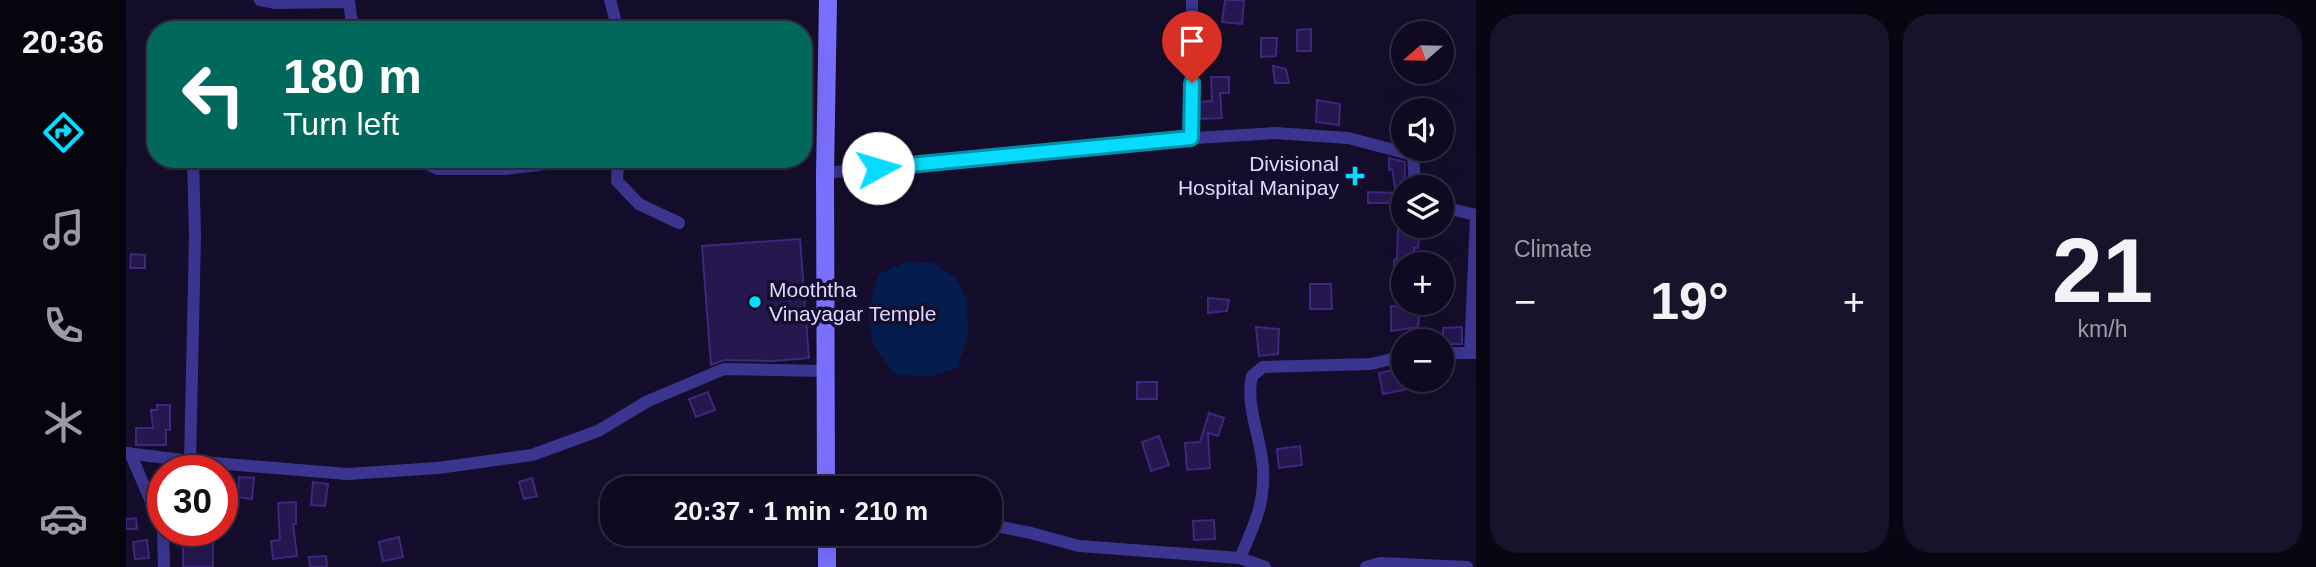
<!DOCTYPE html>
<meta charset="utf-8">
<style>
body{margin:0;font-family:Arial,sans-serif;background:#18132a;color:#f1f3f6;height:100vh;display:flex;flex-direction:column;font-size:26px;white-space:nowrap}
*{box-sizing:border-box;margin:0}
p{font-size:23px;color:#9b9aa5}
.icon{flex:none;width:38px;height:38px;fill:none;stroke:currentColor;stroke-width:2;stroke-linecap:round;stroke-linejoin:round}
.map{position:relative;flex:1;overflow:hidden}
.details{display:flex;flex-direction:column;gap:14px;padding:14px;background:#080612;width:840px}
.details>*{flex:none}
.guide{position:absolute;left:21px;top:21px;width:665px;height:147px;border-radius:28px;box-shadow:0 7px 28px #0002,0 0 0 2px #2f2b3f;background:#00695c;color:#fff;overflow:hidden}
.needle{width:46px;rotate:250deg}
.tools{position:absolute;left:1265px;top:21px;display:grid;gap:14px}
.tools a{display:grid;place-items:center;width:63px;height:63px;border-radius:50%;background:#0f0a21;box-shadow:0 7px 28px #0002,0 0 0 2px #2f2b3f;font-size:35px}
.speed{position:absolute;left:21px;top:455px;display:flex;gap:14px;font-size:35px;font-weight:700;text-align:center}
.speed>*{display:grid;place-content:center;width:91px;height:91px;border-radius:50%;background:#0f0a21;box-shadow:0 7px 28px #0002,0 0 0 2px #2f2b3f;line-height:1}
.speed .limit{border:10px solid #d22;background:#fff;color:#111}
.pin{position:absolute;display:grid;place-items:center;width:60px;height:60px;color:#fff;margin:-72px -30px;border-radius:50% 50% 50% 0;rotate:-45deg;box-shadow:0 0 7px #0007}
.pin .icon{rotate:45deg}
.me{position:absolute;width:77px;margin:-38px;rotate:84deg;stroke-linejoin:round;filter:drop-shadow(0 0 5px #0008)}
.turn{display:flex;align-items:center;gap:24px;height:147px;padding:0 21px;font-size:32px}
.turn .icon{width:91px;height:91px;stroke-width:2.5}
.turn b{display:block;font-size:49px;line-height:60px}
.big{font-size:52px;font-weight:700;line-height:1.1}
.details .tile{flex:1;display:flex;flex-direction:column;justify-content:center;gap:10px;min-width:0;padding:0 24px;border-radius:28px;background:#18132a}
.details .dial{align-items:center;gap:0}
.dial b{font-size:91px;line-height:1}
.heat{display:flex;justify-content:space-between;align-items:center;font-size:38px;direction:ltr}
.details .tiles{flex:1;display:grid;gap:14px;grid-template-columns:repeat(2,1fr)}
.trip{position:absolute;left:474px;top:476px;width:402px;height:70px;border-radius:28px;background:#0f0a21;box-shadow:0 7px 28px #0002,0 0 0 2px #2f2b3f;font-weight:700;line-height:70px;text-align:center}
main{display:flex;flex:1;min-height:0}
.tab-bar{display:flex;flex-direction:column;width:126px;justify-content:space-around;align-items:center;background:#06040d;color:#9b9aa5}
.tab-bar .icon{width:49px;height:49px}
.tab-bar .selected{color:#05dcff}
.tab-bar b{font-size:32px;color:#f1f3f6}
.map>svg:first-child{display:block}
</style>
<main>
<nav class="tab-bar">
<b>20:36</b>
<svg class="icon selected" aria-label="directions" viewBox="0 0 24 24"><path d="M12 3l9 9-9 9-9-9zM9 14v-3h6M13 9l2 2-2 2"/></svg>
<svg class="icon" aria-label="music" viewBox="0 0 24 24"><path d="M9 18V5l10-2v13"/><circle cx="6" cy="18" r="3"/><circle cx="16" cy="16" r="3"/></svg>
<svg class="icon" aria-label="phone" viewBox="0 0 24 24"><path d="M5 4h4l2 5-3 2q2 4 5 5l2-3 5 2v4C11 20 4 13 5 4z"/></svg>
<svg class="icon" aria-label="climate" viewBox="0 0 24 24"><path d="M12 3v18M4 7l16 10M4 17L20 7"/></svg>
<svg class="icon" aria-label="car" viewBox="0 0 24 24"><path d="M5 17H2v-5l4-1 3-4h7l3 4 3 1v5h-3M9 17h6M6 11h13"/><circle cx="7" cy="17" r="2"/><circle cx="17" cy="17" r="2"/></svg>
</nav>
<div class="map">
<svg width="1350" height="567" viewBox="0 0 1350 567">
<rect width="100%" height="100%" fill="#140e2c"/>
<path fill="#051d4e" d="M 780,262 L 808,263 L 830,278 L 841,300 L 842,336 L 831,368 L 801,377 L 769,374 L 747,345 L 742,311 L 753,274 Z"/>
<path fill="#25184f" stroke="#3c287d" stroke-width="2" d="M 1099,0 L 1118,0 L 1116,24 L 1096,22 Z
M 1185,29 L 1185,51 L 1171,51 L 1171,30 Z
M 1135,38 L 1151,38 L 1150,56 L 1135,57 Z
M 1147,66 L 1160,69 L 1163,83 L 1149,83 Z
M 1085,77 L 1103,77 L 1103,93 L 1094,93 L 1096,118 L 1074,119 L 1074,102 L 1086,101 Z
M 1191,100 L 1214,104 L 1213,125 L 1190,122 Z
M 1263,158 L 1279,162 L 1278,209 L 1272,209 L 1271,203 L 1242,203 L 1242,192 L 1270,193 L 1266,169 L 1263,170 Z
M 1272,229 L 1294,229 L 1292,248 L 1288,248 L 1288,264 L 1278,264 L 1278,276 L 1268,276 L 1268,260 L 1271,259 Z
M 674,239 L 683,358 L 645,361 L 598,360 L 585,365 L 576,246 Z
M 5,254 L 19,255 L 19,268 L 4,268 Z
M 1184,284 L 1205,284 L 1206,309 L 1184,309 Z
M 1082,298 L 1103,300 L 1101,311 L 1082,313 Z
M 1265,306 L 1294,307 L 1292,327 L 1265,331 Z
M 1130,327 L 1153,329 L 1152,354 L 1133,356 Z
M 1336,327 L 1336,344 L 1317,344 L 1317,328 Z
M 1278,368 L 1278,380 L 1280,380 L 1282,389 L 1257,394 L 1253,373 Z
M 1011,382 L 1031,382 L 1031,399 L 1011,399 Z
M 582,392 L 589,410 L 570,417 L 563,399 Z
M 31,405 L 44,405 L 44,430 L 40,430 L 40,445 L 10,445 L 10,428 L 27,428 L 25,410 L 31,410 Z
M 1083,413 L 1098,418 L 1092,436 L 1082,433 L 1084,468 L 1061,470 L 1059,443 L 1074,442 Z
M 1033,436 L 1043,465 L 1025,471 L 1016,442 Z
M 1174,446 L 1176,465 L 1153,468 L 1151,449 Z
M 113,477 L 128,478 L 126,499 L 112,497 Z
M 406,478 L 411,496 L 398,499 L 393,482 Z
M 187,482 L 202,484 L 199,506 L 185,505 Z
M 170,502 L 170,524 L 167,524 L 171,556 L 147,559 L 145,541 L 154,540 L 152,503 Z
M 10,518 L 11,529 L 0,529 L 0,519 Z
M 1088,520 L 1089,539 L 1068,540 L 1067,521 Z
M 651,534 L 674,534 L 675,544 L 652,547 Z
M 273,537 L 277,557 L 257,561 L 253,542 Z
M 21,540 L 23,558 L 9,559 L 7,542 Z
M 57,540 L 87,540 L 87,567 L 57,567 Z
M 200,556 L 201,567 L 184,567 L 183,557 Z"/>
<g fill="none" stroke-linecap="round" stroke-linejoin="round">
<path stroke="#3c358f" stroke-width="12" d="M 134,0 L 150,3 L 223,2 L 227,30
M 484,0 L 492,30
M 1065,138 L 1066,0
M 290,159 L 312,169 L 380,169 L 461,159
M 492,159 L 491,181 L 513,204 L 553,223
M 699,173 L 1022,141 L 1149,133 L 1222,138 L 1287,155 L 1289,187
M 1316,207 L 1350,215
M 1316,353 L 1350,353
M 1344,353 L 1350,217
M 0,453 L 64,461 L 221,474 L 312,468 L 406,455 L 472,431 L 522,401 L 598,369 L 698,371
M 4,453 L 37,529
M 64,461 L 69,237 L 67,159
M 864,525 L 905,533 L 953,546 L 1114,558 L 1139,567
M 37,530 L 38,567
M 1114,558 C 1128,525 1139,505 1137,468 C 1135,437 1119,406 1126,376 L 1137,367 L 1245,364 L 1278,356
M 1240,567 L 1254,563 L 1341,567"/>
<path stroke="#7970ff" stroke-width="18" d="M 700,488 L 699,173 L 702,0
M 701,534 L 701,567"/>
</g>
<g fill="none" stroke-linecap="round" stroke-linejoin="round">
<defs>
<path id="route" d="M 752,168 L 1065,138 L 1066,83"/>
</defs>
<use href="#route" stroke="#038fa6" stroke-width="18"/>
<use href="#route" stroke="#05dcff" stroke-width="12"/>
</g>
<g fill="#05dcff" stroke="#140e2c" stroke-width="2.5">
<path d="M1225.5 165.5h7v7h7v7h-7v7h-7v-7h-7v-7h7z"/>
<circle cx="629" cy="302" r="7"/>
</g>
<g text-anchor="middle" stroke-width="7" stroke-linejoin="round" paint-order="stroke">
<g font-size="21" fill="#dfd9ff" stroke="#140e2c" text-anchor="end">
<text x="1213" y="171">Divisional<tspan x="1213" dy="24">Hospital Manipay</tspan></text>
<text x="643" y="297" text-anchor="start">Mooththa<tspan x="643" dy="24">Vinayagar Temple</tspan></text>
</g>
</g>
</svg>
<div class="tools">
<a><svg class="needle" viewBox="-14 -14 28 28"><path d="M0-13l5 13h-10z" fill="#e53935"/><path d="M0 13l5-13h-10z" fill="#9b9aa5"/></svg></a>
<a><svg class="icon" aria-label="sound" viewBox="0 0 24 24"><path d="M4 9h4l5-4v14l-5-4H4zM17 9q2 3 0 6"/></svg></a>
<a><svg class="icon" aria-label="layers" viewBox="0 0 24 24"><path d="M12 4l9 5-9 5-9-5zM3 14l9 5 9-5"/></svg></a>
<a>+</a>
<a>−</a>
</div>
<div class="speed"><div class="limit">30</div></div>
<div class="pin" style="left:1066px;top:83px;background:#d93025"><svg class="icon" aria-label="arrive" viewBox="0 0 24 24"><path d="M6 21V4h12l-3 4 3 4H6"/></svg></div>
<svg class="me" style="left:752px;top:168px" viewBox="-20 -20 40 40"><circle r="19" fill="#fff"/><path d="M0-13L10 11 0 6-10 11z" fill="#05dcff"/></svg>
<div class="trip">20:37 · 1 min · 210 m</div>
<div class="guide">
<div class="turn"><svg class="icon" aria-label="left" viewBox="0 0 24 24"><path d="M17 20v-9H6M10 6l-5 5 5 5"/></svg><div><b>180 m</b>Turn left</div></div>
</div>
</div>
<section class="details">
<div class="tiles">
<div class="tile"><p>Climate</p>
<div class="heat"><a>−</a><b class="big">19°</b><a>+</a></div>
</div>
<div class="tile dial"><b>21</b><p>km/h</p></div>
</div>
</section>
</main>
